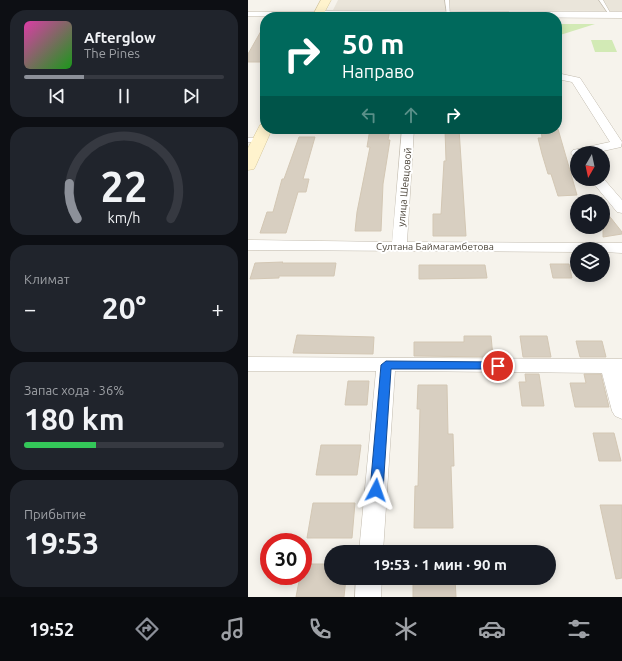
<!DOCTYPE html>
<html lang="ru">
<meta charset="utf-8">
<style>
body{margin:0;font-family:Ubuntu,sans-serif;background:#20242c;color:#f1f3f6;height:100vh;display:flex;flex-direction:column;font-size:15px;white-space:nowrap}
*{box-sizing:border-box;margin:0}
p{font-size:13px;color:#9ea1a6}
.icon{flex:none;width:22px;height:22px;fill:none;stroke:currentColor;stroke-width:2;stroke-linecap:round;stroke-linejoin:round}
.map{position:relative;flex:1;overflow:hidden}
.panel{display:flex;flex-direction:column;gap:10px;padding:10px;background:#0d0f14;width:248px}
.panel>*{flex:none}
.hud{position:absolute;left:12px;top:12px;width:302px;height:122px;border-radius:16px;box-shadow:0 2px 10px #0003;background:#00695c;color:#fff;overflow:hidden}
.needle{width:26px;rotate:189deg}
.tools{position:absolute;left:322px;top:146px;display:grid;gap:8px}
.tools a{display:grid;place-items:center;width:40px;height:40px;border-radius:50%;background:#171b24;box-shadow:0 2px 10px #0003;font-size:20px}
.speed{position:absolute;left:12px;top:533px;display:flex;gap:8px;font-size:20px;font-weight:700;text-align:center}
.speed>*{display:grid;place-content:center;width:52px;height:52px;border-radius:50%;background:#171b24;box-shadow:0 2px 10px #0003;line-height:1}
.speed .limit{border:6px solid #d22;background:#fff;color:#111}
.pin{position:absolute;display:grid;place-items:center;width:34px;height:34px;color:#fff;margin:-17px;border:2px solid #fff;border-radius:50%;box-shadow:0 1px 4px #0007}
.me{position:absolute;width:44px;margin:-22px;rotate:4deg;stroke-linejoin:round;filter:drop-shadow(0 0 3px #0008)}
.turn{display:flex;align-items:center;gap:14px;height:84px;padding:0 16px;font-size:18px}
.turn .icon{width:52px;height:52px;stroke-width:2.5}
.turn b{display:block;font-size:28px;line-height:34px}
.lanes{display:flex;align-items:center;height:38px;padding:0 16px;background:#0003;justify-content:center;gap:20px;direction:ltr}
.lanes .off{opacity:.35}
.big{font-size:30px;font-weight:700;line-height:1.1}
.panel .card{flex:1;display:flex;flex-direction:column;justify-content:center;gap:6px;min-width:0;padding:0 14px;border-radius:16px;background:#20242c}
.panel .dial{align-items:center;gap:0}
.dial svg{height:104px;overflow:visible;fill:none;stroke:#363941;stroke-width:7;stroke-linecap:round;text-anchor:middle}
.dial text{fill:#f1f3f6;stroke:none}
.song{display:flex;align-items:center;gap:12px}
.cover{width:48px;height:48px;border-radius:6px;background:linear-gradient(135deg,hsl(320 70% 55%),hsl(120 70% 35%))}
.played{height:4px;border-radius:2px;background:linear-gradient(90deg,#8c9099 30%,#363941 30%)}
.keys{display:flex;justify-content:space-around;direction:ltr}
.heat{display:flex;justify-content:space-between;align-items:center;font-size:22px;direction:ltr}
.charge{height:6px;border-radius:3px;background:linear-gradient(90deg,#34c759 36%,#363941 0)}
.trip{position:absolute;left:76px;top:545px;width:232px;height:40px;border-radius:20px;background:#171b24;box-shadow:0 2px 10px #0003;font-weight:700;line-height:40px;text-align:center}
.dock{display:flex;height:64px;justify-content:space-around;align-items:center;background:#090b0e;color:#9ea1a6}
.dock .icon{width:28px;height:28px}
.dock .current{color:#8c9099}
.dock b{font-size:18px;color:#f1f3f6}
main{display:flex;flex:1;min-height:0}
.map>svg:first-child{display:block}
</style>
<main>
<section class="panel">
<div class="card">
<div class="song"><i class="cover"></i><div><b>Afterglow</b><p>The Pines</p></div></div>
<div class="played"></div>
<div class="keys"><svg class="icon" aria-label="previous" viewBox="0 0 24 24"><path d="M18 5L8 12l10 7zM5 5v14"/></svg><svg class="icon" aria-label="pause" viewBox="0 0 24 24"><path d="M8 5v14M16 5v14"/></svg><svg class="icon" aria-label="next" viewBox="0 0 24 24"><path d="M6 5l10 7-10 7zM19 5v14"/></svg></div>
</div>
<div class="card dial"><svg viewBox="0 0 100 80">
<path d="M14 69A42 42 0 1 1 86 69"/>
<path d="M14 69A42 42 0 0 1 8 42" stroke="#8c9099"/>
<text x="50" y="56" font-size="32" font-weight="700">22</text>
<text x="50" y="72" font-size="11">km/h</text>
</svg></div>
<div class="card"><p>Климат</p>
<div class="heat"><a>−</a><b class="big">20°</b><a>+</a></div>
</div>
<div class="card"><p>Запас хода · 36%</p><b class="big">180 km</b><div class="charge"></div></div>
<div class="card"><p>Прибытие</p><b class="big">19:53</b></div>
</section>
<div class="map">
<svg width="374" height="597" viewBox="0 0 374 597">
<rect width="100%" height="100%" fill="#f6f3ec"/>
<path fill="#eae5da" d="M 90,0 L 374,0 L 374,11 L 85,10 Z"/>
<path fill="#d2eab5" d="M 309,24 L 347,24 L 309,36 Z
M 343,40 L 364,40 L 369,52 L 347,52 Z"/>
<g fill="none" stroke-linecap="round" stroke-linejoin="round">
<path fill="#a9d4f2" fill-rule="evenodd" d="M 16,98 L 17,98 L 17,102 L 15,105 L 13,105 L 12,104 Z"/>
</g>
<path fill="#d8cfc1" stroke="#d3c7b4" d="M 17,24 L 17,56 L 14,62 L 0,62 L 0,54 Z
M 122,129 L 142,129 L 140,140 L 142,140 L 135,184 L 133,231 L 107,231 L 109,212 L 122,147 L 119,147 Z
M 197,129 L 211,129 L 218,236 L 185,236 L 185,214 L 193,214 L 196,161 L 198,161 Z
M 293,129 L 310,129 L 329,195 L 310,196 L 303,174 L 300,174 L 294,154 L 290,138 L 294,138 Z
M 51,137 L 67,137 L 55,179 L 61,179 L 58,192 L 50,192 L 38,233 L 12,233 L 19,212 L 25,212 L 34,179 L 36,179 Z
M 355,208 L 374,232 L 374,234 L 355,237 Z
M 35,262 L 34,263 L 88,263 L 86,276 L 31,276 L 31,278 L 2,279 L 7,263 Z
M 302,264 L 321,264 L 324,278 L 305,278 Z
M 171,265 L 237,265 L 239,278 L 171,279 Z
M 49,335 L 126,337 L 125,354 L 45,353 Z
M 216,336 L 243,336 L 245,357 L 166,356 L 166,342 L 216,342 Z
M 272,336 L 299,336 L 303,357 L 275,357 Z
M 328,341 L 354,341 L 358,357 L 332,357 Z
M 277,374 L 291,374 L 296,406 L 274,406 L 271,382 L 278,382 Z
M 336,374 L 353,374 L 361,407 L 327,407 L 322,383 L 338,383 Z
M 100,381 L 121,381 L 119,405 L 97,405 Z
M 170,385 L 199,385 L 200,434 L 205,434 L 206,466 L 203,466 L 205,528 L 166,528 L 167,486 L 170,486 L 172,409 L 169,409 Z
M 345,433 L 366,433 L 373,461 L 351,461 Z
M 73,445 L 113,445 L 109,475 L 68,475 Z
M 65,503 L 107,503 L 104,538 L 59,538 Z
M 352,505 L 374,505 L 374,578 L 368,579 Z
M 55,564 L 83,564 L 83,578 L 98,578 L 96,597 L 48,597 L 52,576 L 55,576 Z
M 165,578 L 207,578 L 208,597 L 165,597 Z"/>
<g fill="none" stroke-linecap="round" stroke-linejoin="round">
<defs>
<path id="service" d="M 197,0 L 201,0 L 202,16 L 199,15 Z
M 351,0 L 355,0 L 364,16 L 362,16 Z
M 0,138 L 11,138 L 14,140 L 11,142 L 0,142 Z"/>
<path id="minor" d="M 0,12 L 71,12 L 75,14 L 71,16 L 0,16 Z
M 309,73 L 332,78 L 374,142 L 373,147 L 346,153 L 329,153 L 329,157 L 325,156 L 323,153 L 325,150 L 362,142 L 324,82 L 309,79 Z
M 154,129 L 166,129 L 159,242 L 374,243 L 374,253 L 355,252 L 355,249 L 329,249 L 329,252 L 0,250 L 0,240 L 144,242 Z
M 355,178 L 374,200 L 374,213 L 369,212 L 342,179 Z
M 0,357 L 374,359 L 374,419 L 367,416 L 364,411 L 354,373 L 147,371 L 135,552 L 111,552 L 128,371 L 0,371 Z
M 108,578 L 134,578 L 133,597 L 107,597 Z"/>
<path id="tertiary" d="M 71,11 L 374,12 L 374,18 L 67,16 L 66,14 L 67,12 Z"/>
<path id="secondary" d="M 73,0 L 83,0 L 74,17 L 64,17 Z
M 17,123 L 17,129 L 24,129 L 8,165 L 6,169 L 0,170 L 0,148 L 12,125 Z"/>
</defs>
<use href="#service" stroke="#c2bbae" stroke-width="1"/>
<use href="#minor" stroke="#c2bbae" stroke-width="1"/>
<use href="#tertiary" stroke="#c2bbae" stroke-width="1"/>
<use href="#secondary" stroke="#d6c79b" stroke-width="1"/>
<use href="#service" fill="#fff" fill-rule="evenodd"/>
<use href="#minor" fill="#fff" fill-rule="evenodd"/>
<use href="#tertiary" fill="#fff" fill-rule="evenodd"/>
<use href="#secondary" fill="#fff3cd" fill-rule="evenodd"/>
</g>
<path fill="#1a73e8" stroke="#114b97" d="M 138,361 L 250,362 L 255,366 L 250,369 L 143,369 L 135,490 L 133,493 L 128,495 L 124,493 L 122,490 L 133,365 Z"/>
<g text-anchor="middle" stroke-width="4" stroke-linejoin="round" paint-order="stroke">
<g font-size="10" fill="#4b4439" stroke="#fff">
<text transform="translate(156 187) rotate(-85)" y="4">улица Шевцовой</text>
<text x="187" y="250">Султана Баймагамбетова</text>
</g>
</g>
</svg>
<div class="tools">
<a><svg class="needle" viewBox="-14 -14 28 28"><path d="M0-13l5 13h-10z" fill="#e53935"/><path d="M0 13l5-13h-10z" fill="#9ea1a6"/></svg></a>
<a><svg class="icon" aria-label="sound" viewBox="0 0 24 24"><path d="M4 9h4l5-4v14l-5-4H4zM17 9q2 3 0 6"/></svg></a>
<a><svg class="icon" aria-label="layers" viewBox="0 0 24 24"><path d="M12 4l9 5-9 5-9-5zM3 14l9 5 9-5"/></svg></a>
</div>
<div class="speed"><div class="limit">30</div></div>
<div class="pin" style="left:250px;top:366px;background:#d93025"><svg class="icon" aria-label="arrive" viewBox="0 0 24 24"><path d="M6 21V4h12l-3 4 3 4H6"/></svg></div>
<svg class="me" style="left:128px;top:490px" viewBox="-20 -20 40 40"><path d="M0-17L14 15 0 8-14 15z" fill="#1a73e8" stroke="#fff" stroke-width="4"/></svg>
<div class="trip">19:53 · 1 мин · 90 m</div>
<div class="hud">
<div class="turn"><svg class="icon" aria-label="right" viewBox="0 0 24 24"><path d="M7 20v-9h11M14 6l5 5-5 5"/></svg><div><b>50 m</b>Направо</div></div>
<div class="lanes"><svg class="icon off" aria-label="left" viewBox="0 0 24 24"><path d="M17 20v-9H6M10 6l-5 5 5 5"/></svg><svg class="icon off" aria-label="ahead" viewBox="0 0 24 24"><path d="M12 20V5M6 11l6-6 6 6"/></svg><svg class="icon" aria-label="right" viewBox="0 0 24 24"><path d="M7 20v-9h11M14 6l5 5-5 5"/></svg></div>
</div>
</div>
</main>
<nav class="dock">
<b>19:52</b>
<svg class="icon current" aria-label="directions" viewBox="0 0 24 24"><path d="M12 3l9 9-9 9-9-9zM9 14v-3h6M13 9l2 2-2 2"/></svg>
<svg class="icon" aria-label="music" viewBox="0 0 24 24"><path d="M9 18V5l10-2v13"/><circle cx="6" cy="18" r="3"/><circle cx="16" cy="16" r="3"/></svg>
<svg class="icon" aria-label="phone" viewBox="0 0 24 24"><path d="M5 4h4l2 5-3 2q2 4 5 5l2-3 5 2v4C11 20 4 13 5 4z"/></svg>
<svg class="icon" aria-label="climate" viewBox="0 0 24 24"><path d="M12 3v18M4 7l16 10M4 17L20 7"/></svg>
<svg class="icon" aria-label="car" viewBox="0 0 24 24"><path d="M5 17H2v-5l4-1 3-4h7l3 4 3 1v5h-3M9 17h6M6 11h13"/><circle cx="7" cy="17" r="2"/><circle cx="17" cy="17" r="2"/></svg>
<svg class="icon" aria-label="filters" viewBox="0 0 24 24"><path d="M4 7h16M4 17h16"/><circle cx="9" cy="7" r="2"/><circle cx="15" cy="17" r="2"/></svg>
</nav>
